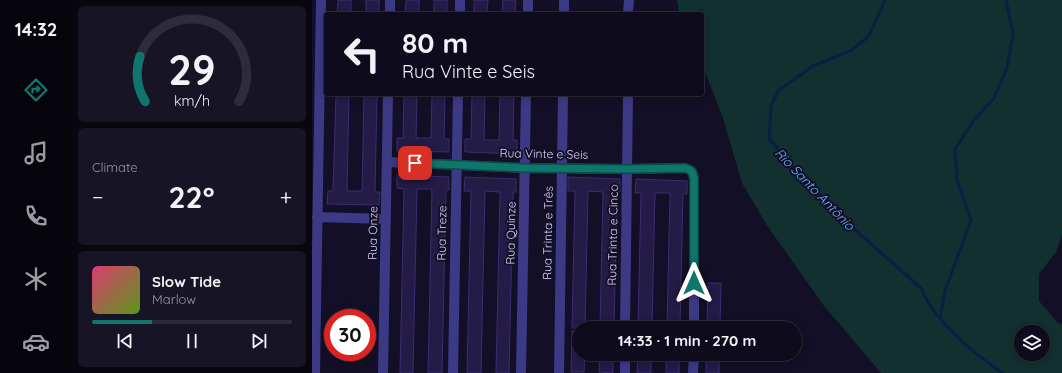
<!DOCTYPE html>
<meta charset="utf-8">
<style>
body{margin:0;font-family:Quicksand,sans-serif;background:#171425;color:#f1f3f6;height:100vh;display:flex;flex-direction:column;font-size:15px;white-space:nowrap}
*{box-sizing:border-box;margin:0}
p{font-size:13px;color:#9b9ba3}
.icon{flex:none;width:22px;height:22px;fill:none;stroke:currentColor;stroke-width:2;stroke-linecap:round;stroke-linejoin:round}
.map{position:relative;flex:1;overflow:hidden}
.sheet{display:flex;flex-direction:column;gap:6px;padding:6px;background:#08060f;width:240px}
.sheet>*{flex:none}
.guide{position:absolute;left:12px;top:12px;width:380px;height:84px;border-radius:4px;box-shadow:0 2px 10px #0003,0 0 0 1px #2e2b3b;background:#0e0b1c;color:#f1f3f6;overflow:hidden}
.fabs{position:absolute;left:702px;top:325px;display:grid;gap:8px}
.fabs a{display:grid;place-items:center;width:36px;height:36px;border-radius:50%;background:#0e0b1c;box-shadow:0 2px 10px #0003,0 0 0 1px #2e2b3b;font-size:20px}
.speed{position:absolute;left:12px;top:309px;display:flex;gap:8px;font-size:20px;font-weight:700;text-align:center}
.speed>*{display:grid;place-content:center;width:52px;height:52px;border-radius:50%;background:#0e0b1c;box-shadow:0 2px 10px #0003,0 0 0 1px #2e2b3b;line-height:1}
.speed .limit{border:6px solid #d22;background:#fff;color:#111}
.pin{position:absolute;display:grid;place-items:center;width:34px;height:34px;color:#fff;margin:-17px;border-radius:8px;box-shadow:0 2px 6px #0006}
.me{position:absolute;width:44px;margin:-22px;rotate:0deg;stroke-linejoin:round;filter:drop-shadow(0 0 3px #0008)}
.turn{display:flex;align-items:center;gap:14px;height:84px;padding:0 12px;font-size:18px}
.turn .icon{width:52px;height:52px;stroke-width:2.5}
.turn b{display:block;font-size:28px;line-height:34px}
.big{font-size:30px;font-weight:700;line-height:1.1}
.sheet .widget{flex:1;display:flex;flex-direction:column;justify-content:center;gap:6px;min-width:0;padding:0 14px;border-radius:6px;background:#171425}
.sheet .dial{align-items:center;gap:0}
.dial svg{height:104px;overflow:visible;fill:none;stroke:#2e2b3b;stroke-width:7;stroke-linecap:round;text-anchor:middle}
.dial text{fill:#f1f3f6;stroke:none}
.song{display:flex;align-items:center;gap:12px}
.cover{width:48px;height:48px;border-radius:6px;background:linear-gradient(135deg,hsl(340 70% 55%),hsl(90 70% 35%))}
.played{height:4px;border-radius:2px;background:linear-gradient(90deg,#0f766e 30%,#2e2b3b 30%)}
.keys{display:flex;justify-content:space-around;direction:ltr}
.heat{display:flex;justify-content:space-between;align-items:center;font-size:22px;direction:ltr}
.trip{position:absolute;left:260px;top:321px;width:230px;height:40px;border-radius:20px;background:#0e0b1c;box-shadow:0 2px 10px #0003,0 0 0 1px #2e2b3b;font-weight:700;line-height:40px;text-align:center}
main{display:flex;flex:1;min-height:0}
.dock{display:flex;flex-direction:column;width:72px;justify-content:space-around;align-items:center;background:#06040b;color:#9b9ba3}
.dock .icon{width:28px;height:28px}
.dock .on{color:#0f766e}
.dock b{font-size:18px;color:#f1f3f6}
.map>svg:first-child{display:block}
</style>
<main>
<nav class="dock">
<b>14:32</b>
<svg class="icon on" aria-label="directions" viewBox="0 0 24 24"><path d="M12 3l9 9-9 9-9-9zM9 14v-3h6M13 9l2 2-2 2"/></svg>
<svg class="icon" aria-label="music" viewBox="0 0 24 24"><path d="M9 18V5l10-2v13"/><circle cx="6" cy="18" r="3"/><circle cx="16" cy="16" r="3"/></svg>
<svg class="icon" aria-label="phone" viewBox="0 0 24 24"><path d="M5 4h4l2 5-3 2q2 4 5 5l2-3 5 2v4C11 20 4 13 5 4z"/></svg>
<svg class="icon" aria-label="climate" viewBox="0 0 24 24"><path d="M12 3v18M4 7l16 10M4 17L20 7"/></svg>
<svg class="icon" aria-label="car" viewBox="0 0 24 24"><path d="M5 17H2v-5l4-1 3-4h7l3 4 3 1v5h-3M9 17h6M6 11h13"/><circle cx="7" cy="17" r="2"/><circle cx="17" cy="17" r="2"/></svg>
</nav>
<section class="sheet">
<div class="widget dial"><svg viewBox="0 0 100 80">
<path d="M14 69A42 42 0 1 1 86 69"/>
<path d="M14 69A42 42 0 0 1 10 34" stroke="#0f766e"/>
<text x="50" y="56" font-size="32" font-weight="700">29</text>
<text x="50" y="72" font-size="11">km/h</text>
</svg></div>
<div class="widget"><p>Climate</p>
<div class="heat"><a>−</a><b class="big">22°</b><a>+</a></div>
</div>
<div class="widget">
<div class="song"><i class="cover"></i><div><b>Slow Tide</b><p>Marlow</p></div></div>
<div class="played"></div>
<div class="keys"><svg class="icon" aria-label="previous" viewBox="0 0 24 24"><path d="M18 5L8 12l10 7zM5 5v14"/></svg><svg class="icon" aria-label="pause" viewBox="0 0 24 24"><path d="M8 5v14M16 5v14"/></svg><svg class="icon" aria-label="next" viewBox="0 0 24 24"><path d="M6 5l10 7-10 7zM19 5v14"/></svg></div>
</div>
</section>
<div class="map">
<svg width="750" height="373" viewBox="0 0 750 373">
<rect width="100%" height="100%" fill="#130f26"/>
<path fill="#12302f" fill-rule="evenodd" d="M 365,0 L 750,0 L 750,235 L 744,252 L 727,274 L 727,301 L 746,323 L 750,324 L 750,373 L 569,373 L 512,306 L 454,224 L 430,183 L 411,118 L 395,77 L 390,67 L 390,14 L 367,14 ZM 709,332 L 731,332 L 731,354 L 709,354 Z"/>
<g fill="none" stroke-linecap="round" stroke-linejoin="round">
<path stroke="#0a1f44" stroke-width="3" d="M 573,0 L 557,36 L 540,50 L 501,66 L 467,90 L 459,106 L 457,139 L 464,146 L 470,157 L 523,209 L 533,221 L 609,288 C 611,292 613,297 616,302 C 630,326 667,358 691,373
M 628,318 L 633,291 L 659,220 L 645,180 L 643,149 L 662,120 L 682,98 L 695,68 L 701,34 L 694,0"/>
</g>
<path fill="#241b47" stroke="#3b2d73" d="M 26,0 L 39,0 L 39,14 L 25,14 Z
M 54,0 L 67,0 L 67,14 L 54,14 Z
M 94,0 L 107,0 L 107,14 L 93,14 Z
M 122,0 L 135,0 L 135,14 L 122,14 Z
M 162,0 L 176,0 L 175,14 L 162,14 Z
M 191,0 L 204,0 L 203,14 L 190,14 Z
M 24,94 L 37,94 L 35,191 L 50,191 L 52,94 L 65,94 L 63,192 L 68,192 L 67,205 L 15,204 L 16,191 L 21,191 Z
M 92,94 L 105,94 L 104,138 L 119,138 L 120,94 L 133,94 L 132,139 L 137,139 L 137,152 L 85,151 L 85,138 L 91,138 Z
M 160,94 L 173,94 L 172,140 L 187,140 L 188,94 L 202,94 L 201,140 L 205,140 L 205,154 L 153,152 L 153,139 L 159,139 Z
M 85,175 L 137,177 L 137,190 L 134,190 L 130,373 L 116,373 L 120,189 L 105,189 L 101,373 L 88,373 L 92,189 L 85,188 Z
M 153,177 L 204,179 L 204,192 L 201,192 L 197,373 L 184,373 L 188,192 L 173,191 L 169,373 L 155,373 L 159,191 L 152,191 Z
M 256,177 L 308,179 L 308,192 L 305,192 L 302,328 L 288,328 L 291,192 L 276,191 L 273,328 L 260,328 L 263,191 L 256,191 Z
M 324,179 L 375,181 L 375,194 L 371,194 L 368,328 L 355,328 L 358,193 L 343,193 L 340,328 L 326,328 L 329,193 L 323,193 Z
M 396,283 L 409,283 L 408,328 L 395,328 Z
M 260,331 L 267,331 L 267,354 L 273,354 L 272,372 L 259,372 Z
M 288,354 L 301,354 L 301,373 L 287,372 Z
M 326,354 L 339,354 L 339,373 L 325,373 Z
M 354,354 L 367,354 L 367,373 L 354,373 Z
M 394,354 L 407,354 L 407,373 L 394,373 Z"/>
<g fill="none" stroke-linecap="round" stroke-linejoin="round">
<path stroke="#3d3a85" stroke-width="10" d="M 78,14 L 78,0
M 148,14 L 148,0
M 216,14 L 216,0
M 252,14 L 252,0
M 316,14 L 317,0
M 75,162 L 213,168 L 315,169 L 373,168 C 380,170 381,172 382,179 L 382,328
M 5,217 L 74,219
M 313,328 L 316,94
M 3,373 L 9,0
M 71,373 L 76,94
M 141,373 L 146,94
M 209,373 L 214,94
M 247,373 L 251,94
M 313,373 L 313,354
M 381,373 L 382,354"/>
</g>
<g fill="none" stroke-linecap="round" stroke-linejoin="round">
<defs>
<path id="route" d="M 103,163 L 213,168 L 315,169 L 373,168 C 380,170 381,172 382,179 L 382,283"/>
</defs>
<use href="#route" stroke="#0a4d48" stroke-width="10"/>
<use href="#route" stroke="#0f766e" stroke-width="7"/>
</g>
<g text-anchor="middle" stroke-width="4" stroke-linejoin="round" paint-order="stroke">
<g font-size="12" fill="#d9d4ff" stroke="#130f26">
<text transform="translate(232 154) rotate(1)" y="4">Rua Vinte e Seis</text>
<text transform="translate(61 233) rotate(-89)" y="4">Rua Onze</text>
<text transform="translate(130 233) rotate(-89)" y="4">Rua Treze</text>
<text transform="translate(199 233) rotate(-89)" y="4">Rua Quinze</text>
<text transform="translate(236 233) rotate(-89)" y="4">Rua Trinta e Três</text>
<text transform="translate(301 235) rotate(-89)" y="4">Rua Trinta e Cinco</text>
</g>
<g font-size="13" font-style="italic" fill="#62b6ff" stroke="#130f26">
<text transform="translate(503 189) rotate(46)" y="5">Rio Santo Antônio</text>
</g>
</g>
</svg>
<div class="fabs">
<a><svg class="icon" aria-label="layers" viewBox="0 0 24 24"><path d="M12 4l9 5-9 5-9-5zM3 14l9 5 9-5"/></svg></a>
</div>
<div class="speed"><div class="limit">30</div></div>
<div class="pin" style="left:103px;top:163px;background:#d93025"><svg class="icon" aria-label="arrive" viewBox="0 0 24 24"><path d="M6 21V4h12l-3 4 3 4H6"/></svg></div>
<svg class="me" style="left:382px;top:283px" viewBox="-20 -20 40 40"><path d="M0-17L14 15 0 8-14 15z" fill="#0f766e" stroke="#fff" stroke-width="4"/></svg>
<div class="trip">14:33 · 1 min · 270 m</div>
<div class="guide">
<div class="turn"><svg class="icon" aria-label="left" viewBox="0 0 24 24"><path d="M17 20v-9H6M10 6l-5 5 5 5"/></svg><div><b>80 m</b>Rua Vinte e Seis</div></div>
</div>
</div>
</main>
